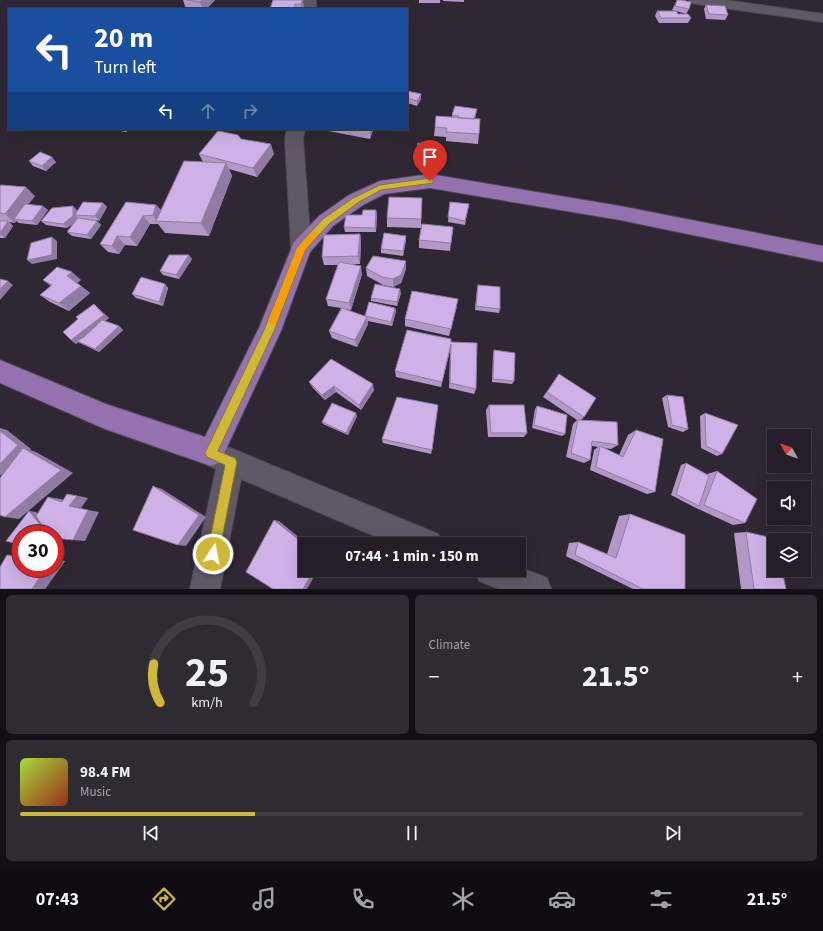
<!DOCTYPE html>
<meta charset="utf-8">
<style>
body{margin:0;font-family:"Source Sans 3",sans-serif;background:#2f2b33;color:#f1f3f6;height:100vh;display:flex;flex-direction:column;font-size:15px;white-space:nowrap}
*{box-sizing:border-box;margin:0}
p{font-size:13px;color:#a3a2a7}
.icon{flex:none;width:22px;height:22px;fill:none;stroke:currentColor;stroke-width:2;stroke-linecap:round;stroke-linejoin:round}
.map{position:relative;height:589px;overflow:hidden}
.panel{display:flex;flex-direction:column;gap:6px;padding:6px;background:#131015;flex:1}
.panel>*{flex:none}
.top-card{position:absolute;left:8px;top:8px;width:400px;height:122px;border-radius:0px;box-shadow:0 4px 16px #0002,0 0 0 1px #403c44;background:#1a4fa0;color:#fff;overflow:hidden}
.needle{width:26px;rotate:310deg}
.tools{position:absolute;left:767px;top:429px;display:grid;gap:8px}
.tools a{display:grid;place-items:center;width:44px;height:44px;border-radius:0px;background:#231e27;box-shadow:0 4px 16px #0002,0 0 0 1px #403c44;font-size:20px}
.speed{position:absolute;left:12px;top:525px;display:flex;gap:8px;font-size:20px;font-weight:700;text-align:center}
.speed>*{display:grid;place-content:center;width:52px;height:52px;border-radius:50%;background:#231e27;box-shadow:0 4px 16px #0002,0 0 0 1px #403c44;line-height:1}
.speed .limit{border:6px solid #d22;background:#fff;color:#111}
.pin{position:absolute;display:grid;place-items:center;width:34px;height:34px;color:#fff;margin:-41px -17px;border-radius:50% 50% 50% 0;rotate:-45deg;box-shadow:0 0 4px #0007}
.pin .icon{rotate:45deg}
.me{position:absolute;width:44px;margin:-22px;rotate:11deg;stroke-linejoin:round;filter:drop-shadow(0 0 3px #0008)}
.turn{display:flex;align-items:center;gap:14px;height:84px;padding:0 20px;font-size:18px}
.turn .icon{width:52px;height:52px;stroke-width:2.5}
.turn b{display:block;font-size:28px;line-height:34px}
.lanes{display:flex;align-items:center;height:38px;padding:0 20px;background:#0003;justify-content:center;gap:20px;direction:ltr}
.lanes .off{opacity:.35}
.big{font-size:30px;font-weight:700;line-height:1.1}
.panel .card{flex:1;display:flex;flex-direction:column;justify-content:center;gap:6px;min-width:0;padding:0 14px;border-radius:6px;background:#2f2b33}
.panel .dial{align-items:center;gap:0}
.dial svg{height:104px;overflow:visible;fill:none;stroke:#403c44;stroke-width:7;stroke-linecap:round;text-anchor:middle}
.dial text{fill:#f1f3f6;stroke:none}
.song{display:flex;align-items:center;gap:12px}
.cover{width:48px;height:48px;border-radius:6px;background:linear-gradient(135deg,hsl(80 70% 55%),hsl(10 70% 35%))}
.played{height:4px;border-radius:2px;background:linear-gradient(90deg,#cfb837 30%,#403c44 30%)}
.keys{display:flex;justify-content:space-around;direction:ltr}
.heat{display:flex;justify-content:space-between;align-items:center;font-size:22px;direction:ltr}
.panel .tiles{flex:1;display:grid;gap:6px;grid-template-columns:1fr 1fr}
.card:last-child{grid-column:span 2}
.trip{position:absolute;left:298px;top:537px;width:228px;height:40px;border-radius:0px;background:#231e27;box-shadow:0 4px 16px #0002,0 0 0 1px #403c44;font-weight:700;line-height:40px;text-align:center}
.tab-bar{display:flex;height:64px;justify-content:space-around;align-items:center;background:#0e0c10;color:#a3a2a7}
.tab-bar .icon{width:28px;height:28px}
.tab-bar .active{color:#cfb837}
.tab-bar b{font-size:18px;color:#f1f3f6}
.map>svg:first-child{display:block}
</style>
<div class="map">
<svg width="823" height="589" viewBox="0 0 823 589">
<rect width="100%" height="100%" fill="#2f2834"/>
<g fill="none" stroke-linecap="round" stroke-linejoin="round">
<defs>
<path id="street" d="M 302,0 L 316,0 L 316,9 L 302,9 Z
M 689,0 L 725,0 L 823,14 L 823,22 L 696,4 L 691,3 Z
M 287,129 L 305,129 L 303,138 L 311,248 L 308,254 L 301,256 L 294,254 L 291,248 L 285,138 Z
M 211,440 L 438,534 L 443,544 L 393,544 L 241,479 L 220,589 L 190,589 L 216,469 L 202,462 L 198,453 L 202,444 Z
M 519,567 L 547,578 L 551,589 L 499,589 L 479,581 L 475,570 L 519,570 Z"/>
<path id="primary" d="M 430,174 L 620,206 L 823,246 L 823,262 L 620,220 L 430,188 L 384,194 L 363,205 L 333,226 L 310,252 L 281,331 L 220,462 L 211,466 L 105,429 L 0,383 L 0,360 L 106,404 L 205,437 L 259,328 L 294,242 L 319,216 L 349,195 L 380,181 Z"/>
</defs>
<use href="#street" stroke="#4d4752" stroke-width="2"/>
<use href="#primary" stroke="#4d4752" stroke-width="2"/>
<use href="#street" fill="#605867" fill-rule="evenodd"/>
<use href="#primary" fill="#9471af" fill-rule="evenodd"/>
</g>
<path fill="#b198c7" d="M 183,0 L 215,0 L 206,9 L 186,9 Z
M 419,0 L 440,0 L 440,3 L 419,3 Z
M 443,0 L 464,0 L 464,2 L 443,1 Z
M 677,0 L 689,9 L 686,14 L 676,11 L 678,14 L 691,18 L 688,23 L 659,23 L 655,16 L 657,11 L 676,11 L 672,10 Z
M 303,3 L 304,9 L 270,9 Z
M 706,5 L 728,15 L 725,20 L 706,19 L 704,9 Z
M 407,91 L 421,94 L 421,99 L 417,106 L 407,103 Z
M 477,109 L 475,119 L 479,134 L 478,144 L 446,141 L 446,137 L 434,136 L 435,127 L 452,117 L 452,115 Z
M 109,129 L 129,129 L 126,132 Z
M 245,129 L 279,129 L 279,130 Z
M 318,129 L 373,129 L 373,130 L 370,139 Z
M 241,139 L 274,154 L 257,177 L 229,169 L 232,176 L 209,236 L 165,233 L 158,224 L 150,224 L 137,246 L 125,245 L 119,254 L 108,252 L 100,244 L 156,205 L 161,210 L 203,162 L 199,154 Z
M 441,145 L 439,161 L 416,159 L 416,154 Z
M 29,161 L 56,162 L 46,171 L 33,166 Z
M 0,186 L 35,196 L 28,204 L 48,210 L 37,225 L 19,223 L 16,221 L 15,223 L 9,222 L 13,226 L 5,238 L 0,238 Z
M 422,198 L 421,228 L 387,227 L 387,218 Z
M 450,202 L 469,204 L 465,225 L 448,222 Z
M 103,203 L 107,207 L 99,221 L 96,220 L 101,225 L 91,239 L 72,236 L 67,232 L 73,224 L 67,228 L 46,225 L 41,221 L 78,211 Z
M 377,214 L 376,232 L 345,232 L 344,227 Z
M 453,227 L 450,251 L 419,248 L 419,240 Z
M 360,234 L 361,242 L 360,264 L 352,264 L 362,274 L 351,310 L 344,309 L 365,316 L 395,308 L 396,311 L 392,326 L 368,321 L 368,324 L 357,347 L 332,338 L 329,331 L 341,308 L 328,306 L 326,299 L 339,265 L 324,265 L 322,257 Z
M 406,236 L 406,240 L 403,256 L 381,253 L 381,249 Z
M 192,259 L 179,279 L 163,275 L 160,271 Z
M 366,268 L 406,269 L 401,283 L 393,287 L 383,285 L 367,276 Z
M 43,280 L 81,280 L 77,283 L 90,293 L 69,311 L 50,302 L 40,295 L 51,286 Z
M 165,284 L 168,288 L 163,306 L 136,298 L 132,294 Z
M 478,285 L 500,309 L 499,313 L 475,310 L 477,289 Z
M 401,293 L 397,306 L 371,301 L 371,298 Z
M 94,304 L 98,308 L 109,318 L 105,321 L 119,326 L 123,330 L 99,352 L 82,344 L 78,342 L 76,344 L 71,340 L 78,319 Z
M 457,306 L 449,336 L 405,326 L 405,319 Z
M 451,342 L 476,389 L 474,394 L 449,388 L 450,350 L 441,387 L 396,377 L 395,371 Z
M 494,350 L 514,381 L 512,384 L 492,382 L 493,354 Z
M 559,374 L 584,417 L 581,420 L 618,445 L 611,449 L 604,448 L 619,455 L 628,435 L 636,430 L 655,492 L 647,494 L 590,470 L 594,450 L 598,447 L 592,446 L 590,460 L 584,463 L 566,457 L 573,424 L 577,420 L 543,397 Z
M 309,382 L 374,390 L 361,410 L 336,392 L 325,400 L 313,388 Z
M 667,395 L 688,429 L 683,432 L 668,427 L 662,398 Z
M 489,405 L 527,433 L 524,437 L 488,437 L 486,410 Z
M 537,406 L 565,434 L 562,436 L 532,428 L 535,409 Z
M 705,413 L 722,454 L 717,456 L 701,448 L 700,416 Z
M 357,416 L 348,435 L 323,424 L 322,422 Z
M 382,439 L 432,450 L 431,454 L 383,443 Z
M 686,463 L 707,474 L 717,471 L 745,523 L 733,525 L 694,507 L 671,495 L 681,465 Z
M 630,514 L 685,589 L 633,589 L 566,556 L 569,543 L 578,542 L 607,554 L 619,516 Z
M 746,532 L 786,589 L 741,589 L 734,533 Z
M 7,555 L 21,555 L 21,568 L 55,568 L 55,560 L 65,561 L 45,589 L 0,589 Z"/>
<path fill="#907ca2" d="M 202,0 L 215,0 L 206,9 L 203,9 L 200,2 Z
M 301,0 L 303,0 L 303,3 L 304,9 L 302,9 L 301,4 Z
M 421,94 L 421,99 L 417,106 L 417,101 Z
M 124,129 L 129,129 L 126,132 Z
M 370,129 L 373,129 L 373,130 L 370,139 Z
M 271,144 L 274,154 L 257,177 L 253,168 Z
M 52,157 L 56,162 L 46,171 L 42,166 Z
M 226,163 L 232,176 L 209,236 L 201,223 Z
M 26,187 L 35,196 L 17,219 L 14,219 L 16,221 L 15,223 L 5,214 Z
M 103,203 L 107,207 L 99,221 L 95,216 Z
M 156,205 L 163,213 L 157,221 L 153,215 Z
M 43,206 L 48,210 L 37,225 L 32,221 Z
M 73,206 L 78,211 L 75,215 L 77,217 L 77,221 L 67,228 L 63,224 Z
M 376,210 L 377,214 L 376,232 L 375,228 Z
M 143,216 L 150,224 L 137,246 L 130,237 Z
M 8,221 L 13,226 L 5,238 L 0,234 L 0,233 Z
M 97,221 L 101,225 L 91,239 L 87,235 Z
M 360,234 L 361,242 L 360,264 L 358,256 Z
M 117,236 L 125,245 L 119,254 L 112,246 Z
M 406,236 L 406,240 L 403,256 L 403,251 Z
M 52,237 L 57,241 L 57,259 L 32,264 L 27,260 Z
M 189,255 L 192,259 L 179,279 L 176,275 Z
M 406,261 L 406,269 L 401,283 L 393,287 L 393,279 Z
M 361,266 L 362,274 L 351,310 L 349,303 Z
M 72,272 L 81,280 L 76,284 L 67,276 Z
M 8,281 L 13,285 L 0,300 L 0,289 Z
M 165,284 L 168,288 L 163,306 L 159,302 Z
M 81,286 L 90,293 L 69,311 L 59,303 Z
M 400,289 L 401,293 L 397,306 L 397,302 Z
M 94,304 L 98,308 L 109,318 L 76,344 L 71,340 Z
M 395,308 L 396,311 L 392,326 L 391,322 Z
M 367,317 L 368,324 L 357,347 L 355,340 Z
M 119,326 L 123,330 L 99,352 L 95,349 Z
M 373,384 L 374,390 L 361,410 L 359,405 Z
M 334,386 L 336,392 L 325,400 L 322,395 Z
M 356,413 L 357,416 L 348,435 L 346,433 Z
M 0,428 L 7,430 L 31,449 L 30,450 L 36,452 L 73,473 L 19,519 L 5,517 L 6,476 L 0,475 Z
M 153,486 L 162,489 L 206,517 L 186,546 L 178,545 Z
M 67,494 L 79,496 L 88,498 L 81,508 L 69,506 L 62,502 L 48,497 L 61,499 L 71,503 Z
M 88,510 L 99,512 L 85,541 L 73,540 Z
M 29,511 L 36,512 L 58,537 L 55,542 L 55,534 L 49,534 Z
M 274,520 L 279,521 L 307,544 L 305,544 L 305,545 Z
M 55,561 L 65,561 L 45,589 L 32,589 L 46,568 L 55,568 Z
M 314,570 L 318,570 L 307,589 L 303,589 Z"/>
<path fill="#ceb1e7" stroke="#907ca2" d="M 187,0 L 202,0 L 200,2 Z
M 273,0 L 302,0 L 301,4 L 295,4 L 294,9 L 270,9 Z
M 677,0 L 681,0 L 691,2 L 689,9 L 675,6 Z
M 706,5 L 725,6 L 728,15 L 709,14 Z
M 657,11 L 676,11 L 678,14 L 688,14 L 691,18 L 661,18 Z
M 407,91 L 421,94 L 417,101 L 407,98 Z
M 455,106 L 477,109 L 474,119 L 458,118 L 459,116 L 452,115 Z
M 436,116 L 480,119 L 479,134 L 446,132 L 447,128 L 435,127 Z
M 218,131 L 238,135 L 241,139 L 271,144 L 253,168 L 199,154 Z
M 418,143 L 441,145 L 440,156 L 416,154 Z
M 40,152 L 52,157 L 42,166 L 29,161 Z
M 184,161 L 226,163 L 201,223 L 156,221 Z
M 1,185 L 26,187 L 5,214 L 0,213 L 0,186 Z
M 389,197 L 422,198 L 421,219 L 387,218 Z
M 83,202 L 103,203 L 95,216 L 75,215 Z
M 126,202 L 156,205 L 153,215 L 143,216 L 130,237 L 117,236 L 112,246 L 100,244 Z
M 450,202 L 469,204 L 465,221 L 448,217 Z
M 25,204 L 43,206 L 32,221 L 14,219 Z
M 73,206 L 73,216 L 63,224 L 41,221 L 52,208 Z
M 363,210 L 376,210 L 375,228 L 344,227 L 346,215 L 362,215 Z
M 78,218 L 97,221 L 87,235 L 67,232 Z
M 0,221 L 8,221 L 0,233 Z
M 422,224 L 453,227 L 451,243 L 419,240 Z
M 384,233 L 406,236 L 403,251 L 381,249 Z
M 360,234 L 358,256 L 322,257 L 324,235 Z
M 52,237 L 52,255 L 27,260 L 31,243 Z
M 169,255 L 189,255 L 176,275 L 160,271 Z
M 373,256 L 406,261 L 401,275 L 393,279 L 382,277 L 366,268 Z
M 339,262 L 361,266 L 349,303 L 326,299 Z
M 57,267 L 72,272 L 67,276 L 81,286 L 59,303 L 40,295 L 52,285 L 43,280 Z
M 141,277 L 165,284 L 159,302 L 132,294 Z
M 0,279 L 8,281 L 0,289 Z
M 375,284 L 400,289 L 397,302 L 371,298 Z
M 478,285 L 500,287 L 500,309 L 476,306 Z
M 412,291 L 458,299 L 451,329 L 405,319 Z
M 369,302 L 395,308 L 391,322 L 365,316 Z
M 94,304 L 104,315 L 71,340 L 63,332 L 78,319 L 76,317 Z
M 342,308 L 367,317 L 355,340 L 329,331 Z
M 102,320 L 119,326 L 95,349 L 77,341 L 84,337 Z
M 407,330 L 451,339 L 451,342 L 477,343 L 476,389 L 450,383 L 451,344 L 442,382 L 395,371 Z
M 494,350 L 515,353 L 514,381 L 493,379 Z
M 331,359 L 373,384 L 359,405 L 334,386 L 322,395 L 309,382 Z
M 559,374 L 596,398 L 584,417 L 547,392 Z
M 667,395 L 683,397 L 688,429 L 672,425 Z
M 397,397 L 438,405 L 432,450 L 382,439 Z
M 332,403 L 356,413 L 346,433 L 322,422 Z
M 489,405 L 524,405 L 527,433 L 491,433 Z
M 537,406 L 567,415 L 565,434 L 534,425 Z
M 705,413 L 738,425 L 722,454 L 706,446 Z
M 578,420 L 617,422 L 618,445 L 592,441 L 590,460 L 571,453 Z
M 636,430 L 663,439 L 655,492 L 596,467 L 600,446 L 623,457 Z
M 0,431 L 18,445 L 0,464 Z
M 23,448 L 61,470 L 5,517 L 0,515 L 0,478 Z
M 686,463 L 709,476 L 699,506 L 676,494 Z
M 717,471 L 757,499 L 745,523 L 704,505 Z
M 153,486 L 199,515 L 178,545 L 133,530 Z
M 67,494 L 77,496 L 69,506 L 88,510 L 73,540 L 55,538 L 55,534 L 48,534 L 36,516 L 48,497 L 62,502 Z
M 29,511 L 48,534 L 21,534 L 21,545 L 6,541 Z
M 630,514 L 685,535 L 685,589 L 643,589 L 575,555 L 578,542 L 616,558 Z
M 274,520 L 305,545 L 305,570 L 314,570 L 303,589 L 273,589 L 246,572 Z
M 746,532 L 777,539 L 777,540 L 774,540 L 774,570 L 782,570 L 786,589 L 754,589 Z
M 7,555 L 21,557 L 21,568 L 46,568 L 32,589 L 0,589 L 0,567 Z"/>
<path fill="#cfb837" stroke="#877824" d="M 430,178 L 433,179 L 433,183 L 381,190 L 359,202 L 329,224 L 305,250 L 274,331 L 218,451 L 235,458 L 237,462 L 219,554 L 217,558 L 213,560 L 208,558 L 207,554 L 225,465 L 207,457 L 205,453 L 264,330 L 298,246 L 323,219 L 353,198 L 380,185 Z"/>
<path fill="#f59e0b" d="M 315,230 L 319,233 L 305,250 L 276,324 L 273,325 L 269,324 L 268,321 L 297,248 L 312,231 Z"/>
</svg>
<div class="tools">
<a><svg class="needle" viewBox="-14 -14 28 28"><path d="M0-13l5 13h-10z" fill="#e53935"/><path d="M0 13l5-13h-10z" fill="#a3a2a7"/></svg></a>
<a><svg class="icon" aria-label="sound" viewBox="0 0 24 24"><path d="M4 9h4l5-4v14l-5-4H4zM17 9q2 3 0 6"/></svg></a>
<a><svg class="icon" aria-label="layers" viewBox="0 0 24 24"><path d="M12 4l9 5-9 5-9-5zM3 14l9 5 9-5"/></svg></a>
</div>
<div class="speed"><div class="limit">30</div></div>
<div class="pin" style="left:430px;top:181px;background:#d93025"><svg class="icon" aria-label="arrive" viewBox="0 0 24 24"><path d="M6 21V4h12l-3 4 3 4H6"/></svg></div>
<svg class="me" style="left:213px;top:554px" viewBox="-20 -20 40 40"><circle r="17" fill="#cfb837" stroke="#fff" stroke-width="3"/><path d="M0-11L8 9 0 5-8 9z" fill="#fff"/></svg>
<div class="trip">07:44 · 1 min · 150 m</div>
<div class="top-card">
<div class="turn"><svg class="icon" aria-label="left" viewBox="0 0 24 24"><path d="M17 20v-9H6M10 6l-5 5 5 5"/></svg><div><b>20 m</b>Turn left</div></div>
<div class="lanes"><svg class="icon" aria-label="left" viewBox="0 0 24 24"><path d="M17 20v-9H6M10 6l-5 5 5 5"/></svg><svg class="icon off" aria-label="ahead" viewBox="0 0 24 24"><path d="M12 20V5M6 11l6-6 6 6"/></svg><svg class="icon off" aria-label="right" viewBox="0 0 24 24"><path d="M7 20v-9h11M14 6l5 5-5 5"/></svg></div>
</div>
</div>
<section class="panel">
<div class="tiles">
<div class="card dial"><svg viewBox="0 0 100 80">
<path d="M14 69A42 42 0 1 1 86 69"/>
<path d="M14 69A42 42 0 0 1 9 39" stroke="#cfb837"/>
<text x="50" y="56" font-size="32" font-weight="700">25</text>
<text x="50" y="72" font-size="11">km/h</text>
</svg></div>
<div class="card"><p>Climate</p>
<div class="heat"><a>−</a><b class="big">21.5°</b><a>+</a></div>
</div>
<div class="card">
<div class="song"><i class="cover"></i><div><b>98.4 FM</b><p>Music</p></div></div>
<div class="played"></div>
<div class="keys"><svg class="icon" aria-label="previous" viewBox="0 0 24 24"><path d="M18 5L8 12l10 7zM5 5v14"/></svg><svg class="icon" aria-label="pause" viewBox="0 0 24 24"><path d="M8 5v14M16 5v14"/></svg><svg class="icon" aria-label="next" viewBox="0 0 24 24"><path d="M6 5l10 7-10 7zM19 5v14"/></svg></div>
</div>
</div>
</section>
<nav class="tab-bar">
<b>07:43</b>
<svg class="icon active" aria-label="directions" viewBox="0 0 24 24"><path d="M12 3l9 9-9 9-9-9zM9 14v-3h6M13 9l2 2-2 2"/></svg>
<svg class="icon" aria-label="music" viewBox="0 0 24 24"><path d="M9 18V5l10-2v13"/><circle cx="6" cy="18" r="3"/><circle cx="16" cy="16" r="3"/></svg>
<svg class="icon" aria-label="phone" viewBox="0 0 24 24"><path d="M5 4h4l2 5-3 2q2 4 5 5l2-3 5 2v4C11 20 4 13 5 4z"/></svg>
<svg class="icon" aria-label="climate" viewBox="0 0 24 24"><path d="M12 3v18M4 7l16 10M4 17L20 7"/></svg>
<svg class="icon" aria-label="car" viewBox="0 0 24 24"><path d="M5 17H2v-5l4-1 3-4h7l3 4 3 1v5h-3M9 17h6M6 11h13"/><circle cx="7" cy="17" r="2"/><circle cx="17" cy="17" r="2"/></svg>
<svg class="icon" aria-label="filters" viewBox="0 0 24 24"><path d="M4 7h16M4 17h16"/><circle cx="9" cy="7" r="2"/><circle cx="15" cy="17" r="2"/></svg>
<b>21.5°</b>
</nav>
